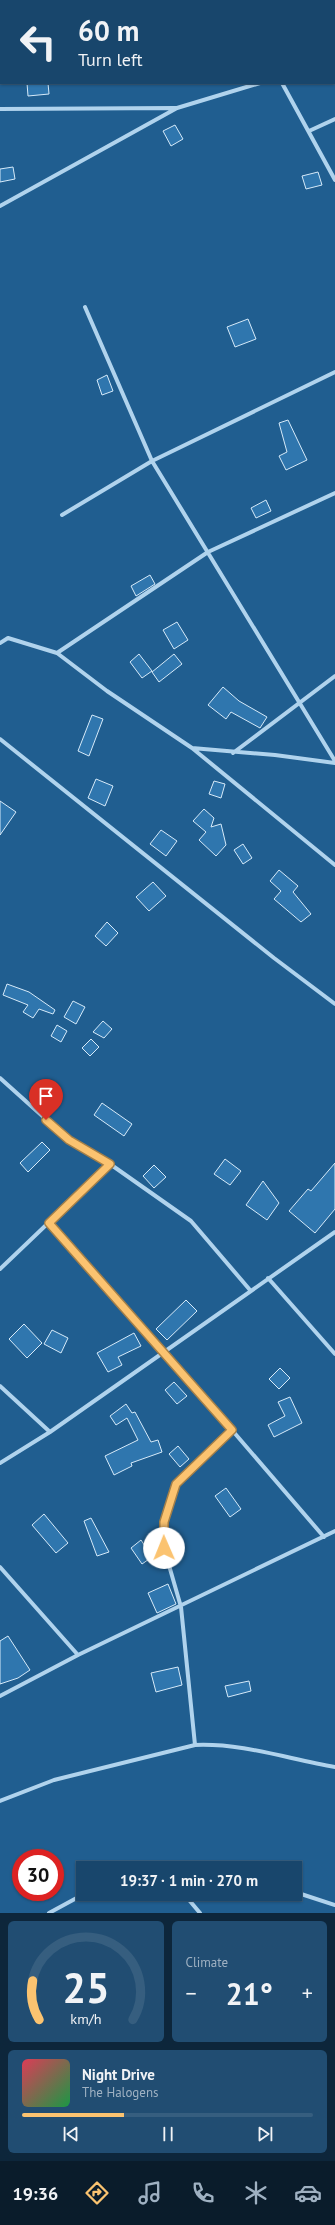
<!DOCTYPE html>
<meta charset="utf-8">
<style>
body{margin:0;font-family:"PT Sans",sans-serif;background:#214d72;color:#f1f3f6;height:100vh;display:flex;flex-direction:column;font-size:15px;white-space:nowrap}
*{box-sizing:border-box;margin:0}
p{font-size:13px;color:#9fb1c2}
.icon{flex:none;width:22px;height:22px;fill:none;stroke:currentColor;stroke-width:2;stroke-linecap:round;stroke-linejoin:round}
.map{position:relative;height:1913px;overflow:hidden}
.side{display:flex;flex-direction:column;gap:8px;padding:8px;background:#0d263b;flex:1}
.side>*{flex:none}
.guide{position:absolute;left:0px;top:0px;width:335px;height:84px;box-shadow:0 1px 3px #0004,0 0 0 1px #365e7f;background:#18466c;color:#f1f3f6;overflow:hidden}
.speed{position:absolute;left:12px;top:1849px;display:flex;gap:8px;font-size:20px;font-weight:700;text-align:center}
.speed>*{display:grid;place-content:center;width:52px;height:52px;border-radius:50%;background:#18466c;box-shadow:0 1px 3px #0004,0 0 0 1px #365e7f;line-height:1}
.speed .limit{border:6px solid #d22;background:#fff;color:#111}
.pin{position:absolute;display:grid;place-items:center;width:34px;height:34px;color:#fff;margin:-41px -17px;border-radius:50% 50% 50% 0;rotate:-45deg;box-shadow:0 0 4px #0007}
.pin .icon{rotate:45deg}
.me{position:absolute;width:44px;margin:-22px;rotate:359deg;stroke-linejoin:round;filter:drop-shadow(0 0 3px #0008)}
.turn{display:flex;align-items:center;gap:14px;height:84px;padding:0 12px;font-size:18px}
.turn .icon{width:52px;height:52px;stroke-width:2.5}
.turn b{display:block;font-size:28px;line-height:34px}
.big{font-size:30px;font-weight:600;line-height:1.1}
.side .card{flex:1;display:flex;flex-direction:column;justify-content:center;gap:6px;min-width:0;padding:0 14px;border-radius:6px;background:#214d72}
.side .dial{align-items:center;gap:0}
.dial svg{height:104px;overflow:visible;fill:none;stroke:#365e7f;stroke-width:7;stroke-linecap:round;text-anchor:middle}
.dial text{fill:#f1f3f6;stroke:none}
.song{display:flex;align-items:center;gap:12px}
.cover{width:48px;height:48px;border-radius:6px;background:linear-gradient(135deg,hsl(350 70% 55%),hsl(140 70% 35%))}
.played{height:4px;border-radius:2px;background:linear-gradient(90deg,#fbc370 35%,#365e7f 35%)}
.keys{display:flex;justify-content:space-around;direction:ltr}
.heat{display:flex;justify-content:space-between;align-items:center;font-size:22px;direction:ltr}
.side .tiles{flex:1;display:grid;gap:8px;grid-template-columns:1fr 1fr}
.card:last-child{grid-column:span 2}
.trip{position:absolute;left:76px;top:1861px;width:226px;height:40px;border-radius:0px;background:#18466c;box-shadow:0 1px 3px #0004,0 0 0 1px #365e7f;font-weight:600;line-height:40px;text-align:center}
.tabs{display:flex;height:64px;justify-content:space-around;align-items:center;background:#0a1c2b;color:#9fb1c2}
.tabs .icon{width:28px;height:28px}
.tabs .on{color:#fbc370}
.tabs b{font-size:18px;color:#f1f3f6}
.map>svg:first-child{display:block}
</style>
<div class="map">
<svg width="335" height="1913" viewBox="0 0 335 1913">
<rect width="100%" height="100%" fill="#205e90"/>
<path fill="#2f76ae" stroke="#d6eaf9" d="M 27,83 L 48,83 L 49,94 L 28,96 Z
M 175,125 L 183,139 L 171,146 L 163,131 Z
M 13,167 L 15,179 L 0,182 L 0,169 Z
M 318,172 L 322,185 L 306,189 L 302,176 Z
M 248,319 L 256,339 L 235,347 L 227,327 Z
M 107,375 L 113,391 L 102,395 L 97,380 Z
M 288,420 L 307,460 L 286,470 L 279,456 L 287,452 L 279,423 Z
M 266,500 L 271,511 L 256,518 L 251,508 Z
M 150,575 L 155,584 L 136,596 L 131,586 Z
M 177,622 L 188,640 L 174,649 L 163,630 Z
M 139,654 L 152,671 L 142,678 L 130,662 Z
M 174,654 L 182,664 L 159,682 L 152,672 Z
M 223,687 L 239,701 L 267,717 L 260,728 L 231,712 L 226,719 L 208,705 Z
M 92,715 L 103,719 L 89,756 L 78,751 Z
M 96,779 L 113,786 L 105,806 L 88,798 Z
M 214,781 L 225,784 L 221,798 L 209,794 Z
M 0,801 L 16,812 L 0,835 Z
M 204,809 L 214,818 L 211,827 L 221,824 L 226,845 L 216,856 L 199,840 L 206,832 L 193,821 Z
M 161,830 L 177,841 L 166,856 L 150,844 Z
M 243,844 L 252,858 L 243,864 L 234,850 Z
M 279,870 L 298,886 L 293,892 L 311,914 L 301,922 L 274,899 L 281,891 L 270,881 Z
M 153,882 L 166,896 L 149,911 L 136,897 Z
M 107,922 L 118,933 L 106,946 L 95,936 Z
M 7,984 L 29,992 L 55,1010 L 53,1014 L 39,1009 L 33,1018 L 23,1012 L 28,1005 L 3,995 Z
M 73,1001 L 85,1007 L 76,1024 L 64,1017 Z
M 103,1021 L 112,1029 L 104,1038 L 93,1032 Z
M 57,1025 L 67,1031 L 61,1042 L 51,1036 Z
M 91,1039 L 99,1047 L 90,1056 L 82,1048 Z
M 102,1103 L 132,1124 L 124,1136 L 94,1115 Z
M 42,1142 L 50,1150 L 28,1172 L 20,1163 Z
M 225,1159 L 241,1171 L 230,1185 L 214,1174 Z
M 335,1163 L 335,1209 L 315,1233 L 289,1211 L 308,1189 L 311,1191 Z
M 154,1165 L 166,1177 L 154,1188 L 143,1176 Z
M 263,1181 L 279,1203 L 267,1220 L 246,1205 Z
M 186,1300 L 197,1311 L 167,1340 L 156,1329 Z
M 24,1324 L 42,1343 L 27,1358 L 9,1339 Z
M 52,1330 L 68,1338 L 61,1353 L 44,1344 Z
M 134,1333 L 141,1346 L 118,1357 L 122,1365 L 108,1372 L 97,1353 Z
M 280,1368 L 290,1378 L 279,1389 L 269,1379 Z
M 174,1382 L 187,1396 L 177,1404 L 165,1390 Z
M 290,1397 L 302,1423 L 274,1437 L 268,1425 L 285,1416 L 278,1402 Z
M 126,1404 L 132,1413 L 135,1412 L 151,1442 L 158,1440 L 162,1452 L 131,1463 L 132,1466 L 114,1475 L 105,1456 L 138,1440 L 127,1418 L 116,1425 L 110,1416 Z
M 178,1446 L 189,1459 L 180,1467 L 169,1454 Z
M 226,1488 L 241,1509 L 230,1517 L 215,1496 Z
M 44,1514 L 68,1543 L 56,1553 L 32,1525 Z
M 91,1518 L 109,1552 L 97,1556 L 84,1521 Z
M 141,1540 L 152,1557 L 142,1564 L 131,1548 Z
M 168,1584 L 176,1604 L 157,1613 L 148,1593 Z
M 8,1636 L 30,1670 L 18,1678 L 0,1684 L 0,1641 Z
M 178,1667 L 182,1685 L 156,1692 L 151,1673 Z
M 249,1681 L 251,1691 L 228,1697 L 225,1686 Z"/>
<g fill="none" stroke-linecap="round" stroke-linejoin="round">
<path stroke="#b0d3ed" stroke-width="4" d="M 334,72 L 335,72
M 282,83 L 335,180
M 0,109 L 176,108
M 309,131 L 335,119
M 0,206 L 177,108 L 260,83
M 85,307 L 152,461 L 335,761
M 62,515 L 152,461 L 335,372
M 0,643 L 8,638 L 57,653 L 107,691 L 192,748 L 335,865
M 57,653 L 208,552 L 335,493
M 0,739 L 274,958 L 335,1004
M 192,748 L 275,755 L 335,763
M 233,753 L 335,676
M 0,1078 L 69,1140 L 110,1164 L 191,1221 L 250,1290
M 49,1223 L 164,1351 L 324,1537
M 0,1269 L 110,1164
M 268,1278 L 335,1354
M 0,1386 L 50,1432
M 0,1463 L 50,1432 L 335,1232
M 0,1567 L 78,1655
M 0,1696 L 78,1655 L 335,1531
M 195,1745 L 181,1607 L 164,1548 L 164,1522 L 176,1484 L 232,1430
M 0,1801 L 54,1780 L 195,1745 C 243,1743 288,1759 335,1767
M 295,1892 L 335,1905
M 184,1894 L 200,1913
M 49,1913 L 84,1894"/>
</g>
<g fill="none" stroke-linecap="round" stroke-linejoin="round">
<defs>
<path id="route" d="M 46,1120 L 69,1140 L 110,1164 L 49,1223 L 232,1430 L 176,1484 L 164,1522 L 164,1548"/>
</defs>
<use href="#route" stroke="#a37f49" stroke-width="10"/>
<use href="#route" stroke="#fbc370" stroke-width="7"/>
</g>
</svg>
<div class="speed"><div class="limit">30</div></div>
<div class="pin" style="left:46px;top:1120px;background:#d93025"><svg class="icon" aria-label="arrive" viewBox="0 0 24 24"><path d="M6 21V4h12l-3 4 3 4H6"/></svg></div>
<svg class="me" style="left:164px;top:1548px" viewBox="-20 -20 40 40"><circle r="19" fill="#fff"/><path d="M0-13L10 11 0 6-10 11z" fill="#fbc370"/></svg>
<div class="trip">19:37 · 1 min · 270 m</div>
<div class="guide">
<div class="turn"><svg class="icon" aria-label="left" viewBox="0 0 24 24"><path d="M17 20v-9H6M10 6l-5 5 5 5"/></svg><div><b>60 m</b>Turn left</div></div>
</div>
</div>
<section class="side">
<div class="tiles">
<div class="card dial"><svg viewBox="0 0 100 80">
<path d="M14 69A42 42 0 1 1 86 69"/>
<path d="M14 69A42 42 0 0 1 9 39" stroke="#fbc370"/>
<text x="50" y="56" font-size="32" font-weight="700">25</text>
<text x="50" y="72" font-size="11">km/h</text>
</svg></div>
<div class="card"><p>Climate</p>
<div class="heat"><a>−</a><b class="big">21°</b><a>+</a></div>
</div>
<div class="card">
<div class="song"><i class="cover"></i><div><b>Night Drive</b><p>The Halogens</p></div></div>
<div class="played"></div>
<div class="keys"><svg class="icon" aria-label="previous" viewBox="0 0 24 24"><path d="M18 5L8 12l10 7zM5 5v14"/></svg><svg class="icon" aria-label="pause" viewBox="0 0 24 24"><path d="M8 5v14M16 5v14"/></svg><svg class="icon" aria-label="next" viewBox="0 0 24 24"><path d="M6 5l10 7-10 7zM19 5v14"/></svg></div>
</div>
</div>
</section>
<nav class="tabs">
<b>19:36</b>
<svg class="icon on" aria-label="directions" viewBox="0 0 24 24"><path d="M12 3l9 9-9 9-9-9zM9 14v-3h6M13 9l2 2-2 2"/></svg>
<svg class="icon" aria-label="music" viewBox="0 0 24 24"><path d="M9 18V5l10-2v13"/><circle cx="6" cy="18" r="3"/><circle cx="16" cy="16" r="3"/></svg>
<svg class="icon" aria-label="phone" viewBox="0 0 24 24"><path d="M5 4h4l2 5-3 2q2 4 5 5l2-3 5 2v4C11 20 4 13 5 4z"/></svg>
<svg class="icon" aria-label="climate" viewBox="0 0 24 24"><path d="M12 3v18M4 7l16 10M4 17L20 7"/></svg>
<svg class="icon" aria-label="car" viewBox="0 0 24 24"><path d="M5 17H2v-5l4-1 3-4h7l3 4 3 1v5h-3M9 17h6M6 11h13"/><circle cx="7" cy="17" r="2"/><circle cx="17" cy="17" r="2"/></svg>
</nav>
